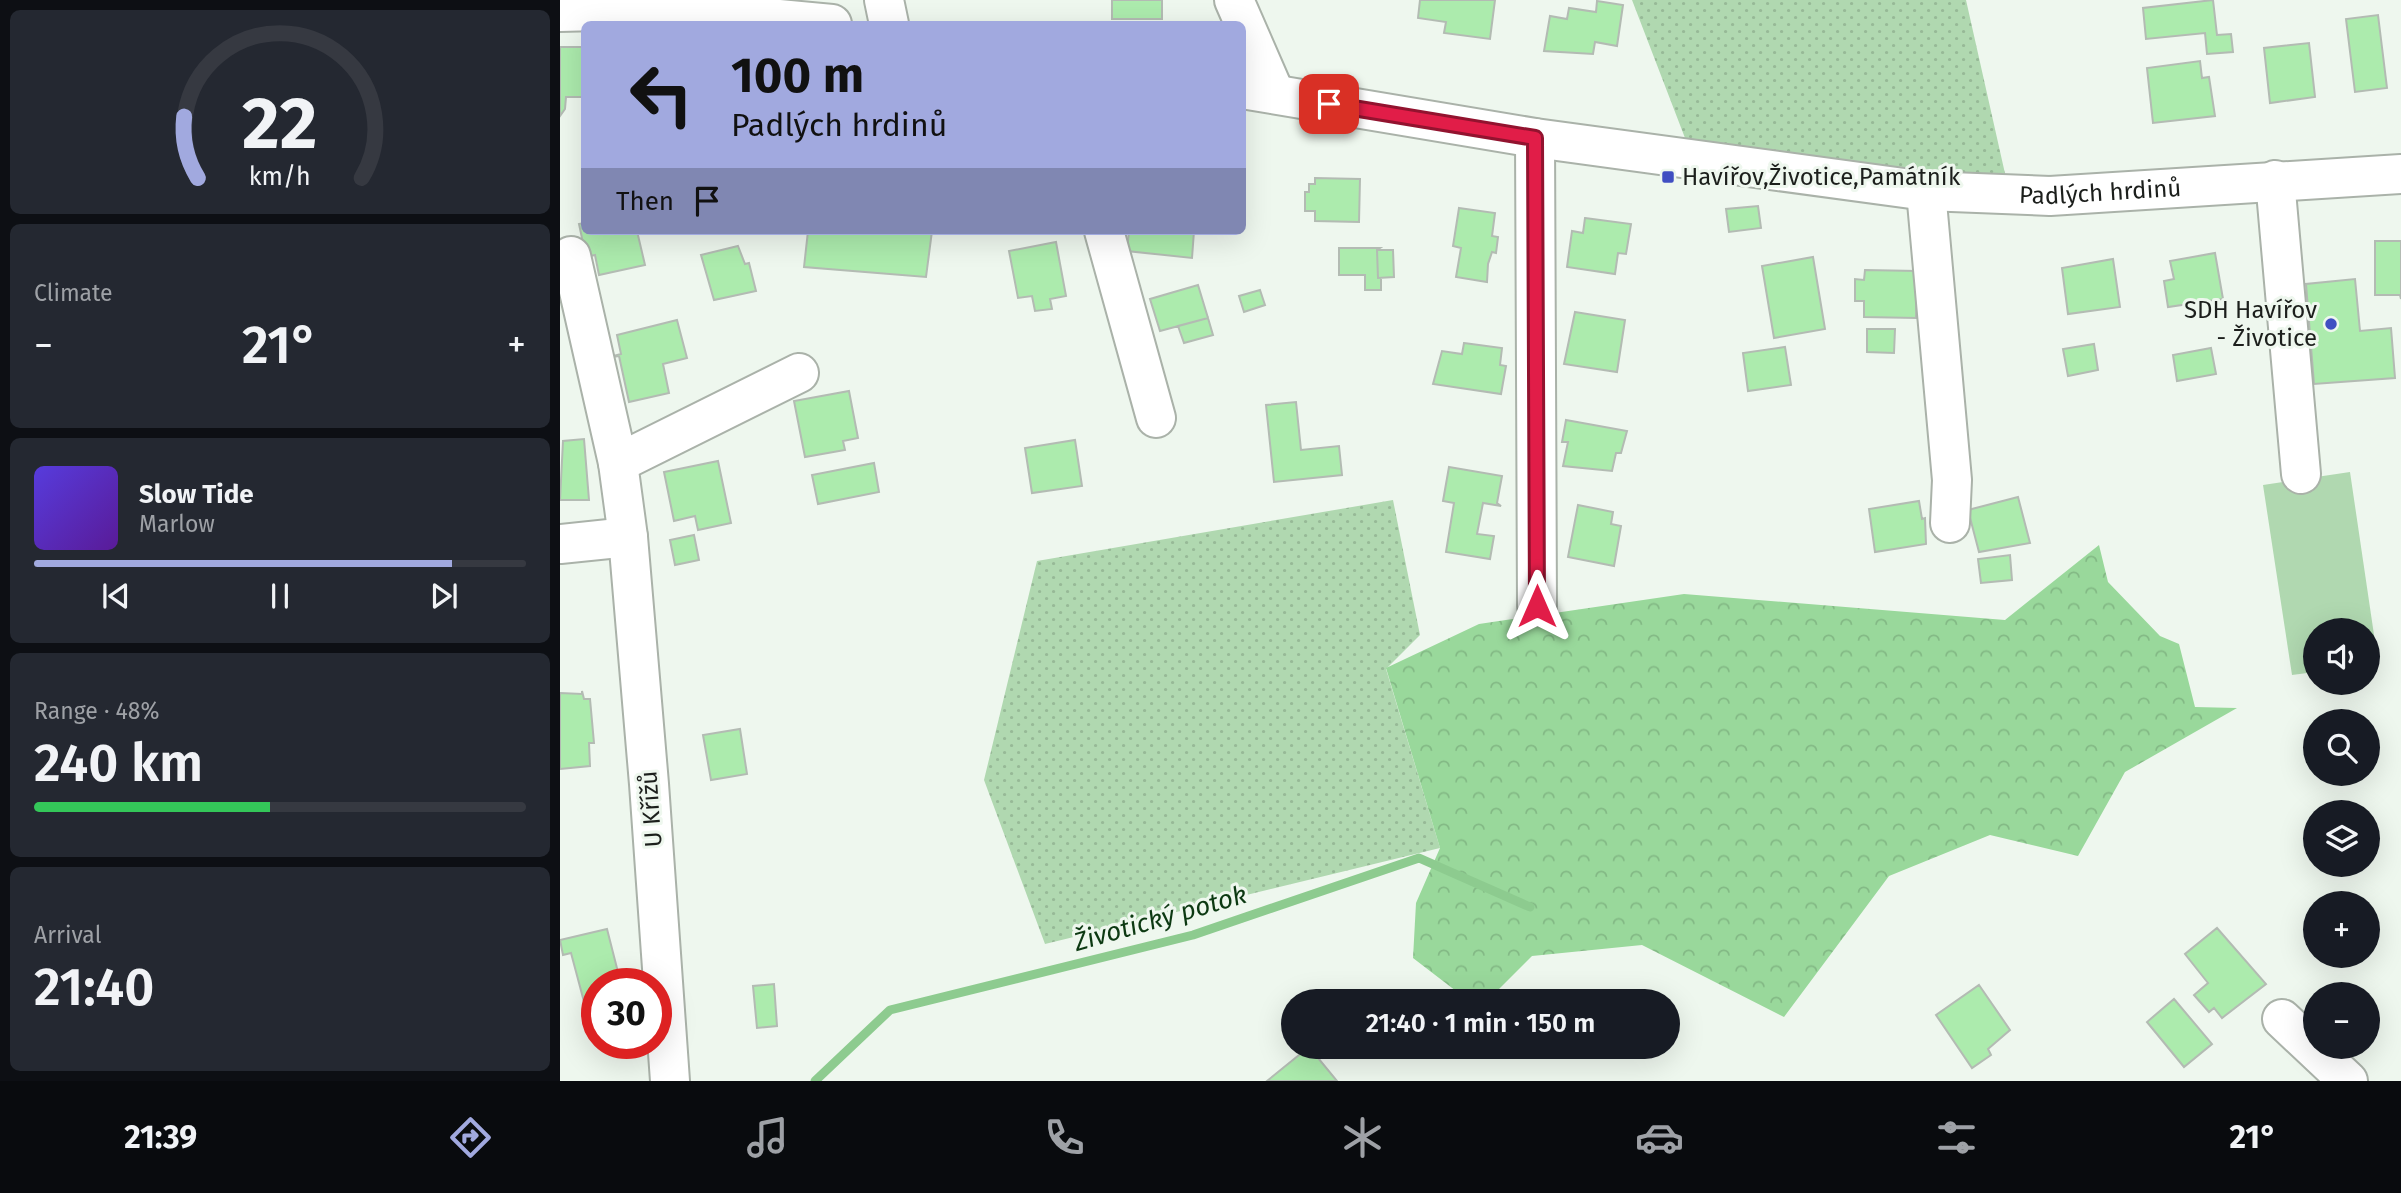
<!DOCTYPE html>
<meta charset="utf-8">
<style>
body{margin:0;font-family:"Fira Sans",sans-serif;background:#242831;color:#f1f3f6;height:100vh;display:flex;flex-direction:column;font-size:26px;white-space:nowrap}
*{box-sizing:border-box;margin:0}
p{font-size:23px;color:#9ea1a6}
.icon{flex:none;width:38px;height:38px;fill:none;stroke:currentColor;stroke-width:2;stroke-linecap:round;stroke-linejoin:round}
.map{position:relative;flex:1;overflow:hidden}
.details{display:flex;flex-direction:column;gap:10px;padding:10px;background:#0d0f14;width:560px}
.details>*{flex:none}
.guide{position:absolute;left:21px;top:21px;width:665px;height:214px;border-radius:10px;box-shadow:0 7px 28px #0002;background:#a1a9df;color:#111;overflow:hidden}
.controls{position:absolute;left:1743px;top:618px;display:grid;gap:14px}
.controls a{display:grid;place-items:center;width:77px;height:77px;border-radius:50%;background:#171b24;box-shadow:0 7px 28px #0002;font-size:35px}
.speed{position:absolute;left:21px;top:968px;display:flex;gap:14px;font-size:35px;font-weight:700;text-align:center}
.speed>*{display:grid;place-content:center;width:91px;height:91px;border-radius:50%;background:#171b24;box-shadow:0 7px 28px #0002;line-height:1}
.speed .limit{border:10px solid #d22;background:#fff;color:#111}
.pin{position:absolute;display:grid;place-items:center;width:60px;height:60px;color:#fff;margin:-30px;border-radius:14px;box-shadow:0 4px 10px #0006}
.me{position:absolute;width:77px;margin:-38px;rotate:0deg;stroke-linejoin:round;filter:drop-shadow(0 0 5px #0008)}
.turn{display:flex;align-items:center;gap:24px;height:147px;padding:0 35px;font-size:32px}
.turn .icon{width:91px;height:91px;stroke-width:2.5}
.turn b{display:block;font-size:49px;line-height:60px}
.then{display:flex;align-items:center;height:66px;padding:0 35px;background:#0003;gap:14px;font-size:26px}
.big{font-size:52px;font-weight:600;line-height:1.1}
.details .tile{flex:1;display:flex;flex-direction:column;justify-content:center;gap:10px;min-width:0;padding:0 24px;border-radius:10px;background:#242831}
.details .dial{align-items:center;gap:0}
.dial svg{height:182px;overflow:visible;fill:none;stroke:#363941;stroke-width:7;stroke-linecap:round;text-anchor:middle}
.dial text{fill:#f1f3f6;stroke:none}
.song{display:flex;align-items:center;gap:21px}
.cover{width:84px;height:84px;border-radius:10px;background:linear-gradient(135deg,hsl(250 70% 55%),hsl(270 70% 35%))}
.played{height:7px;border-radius:4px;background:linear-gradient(90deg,#a1a9df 85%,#363941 85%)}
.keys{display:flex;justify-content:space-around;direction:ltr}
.heat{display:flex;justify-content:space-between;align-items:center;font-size:38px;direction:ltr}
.charge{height:10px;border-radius:5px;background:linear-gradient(90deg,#34c759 48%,#363941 0)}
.trip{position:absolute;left:721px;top:989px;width:399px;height:70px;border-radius:35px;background:#171b24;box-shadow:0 7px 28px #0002;font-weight:600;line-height:70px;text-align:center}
.dock{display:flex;height:112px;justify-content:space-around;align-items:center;background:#090b0e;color:#9ea1a6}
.dock .icon{width:49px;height:49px}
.dock .on{color:#a1a9df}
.dock b{font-size:32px;color:#f1f3f6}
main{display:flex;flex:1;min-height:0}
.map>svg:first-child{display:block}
</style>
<main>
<section class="details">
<div class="tile dial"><svg viewBox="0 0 100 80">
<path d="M14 69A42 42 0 1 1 86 69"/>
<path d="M14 69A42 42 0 0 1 8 42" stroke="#a1a9df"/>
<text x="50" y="56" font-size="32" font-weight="700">22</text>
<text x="50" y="72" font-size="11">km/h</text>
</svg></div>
<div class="tile"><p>Climate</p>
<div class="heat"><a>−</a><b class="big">21°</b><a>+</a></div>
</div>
<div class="tile">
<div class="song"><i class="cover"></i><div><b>Slow Tide</b><p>Marlow</p></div></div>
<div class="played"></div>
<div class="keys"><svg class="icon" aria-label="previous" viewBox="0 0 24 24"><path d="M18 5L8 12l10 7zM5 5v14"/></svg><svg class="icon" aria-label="pause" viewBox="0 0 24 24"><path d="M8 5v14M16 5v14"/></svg><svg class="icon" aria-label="next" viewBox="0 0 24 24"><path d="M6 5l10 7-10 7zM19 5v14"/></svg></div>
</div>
<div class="tile"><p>Range · 48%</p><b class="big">240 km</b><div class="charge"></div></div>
<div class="tile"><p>Arrival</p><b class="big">21:40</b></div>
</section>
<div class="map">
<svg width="1841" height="1081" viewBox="0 0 1841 1081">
<defs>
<pattern id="grass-dots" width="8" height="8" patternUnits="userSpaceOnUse" patternTransform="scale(1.75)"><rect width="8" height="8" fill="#b0d8b0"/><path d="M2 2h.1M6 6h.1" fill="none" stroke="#97b997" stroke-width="1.8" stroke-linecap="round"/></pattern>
<pattern id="forest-crowns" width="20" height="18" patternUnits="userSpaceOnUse" patternTransform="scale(1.75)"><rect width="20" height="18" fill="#99d89b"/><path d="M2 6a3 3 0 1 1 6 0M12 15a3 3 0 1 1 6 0" fill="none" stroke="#83b985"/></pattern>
</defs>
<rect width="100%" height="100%" fill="#eef7ee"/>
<path fill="url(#grass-dots)" d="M 1072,0 L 1406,0 L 1446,178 L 1362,174 L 1125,138 Z
M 833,500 L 860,635 L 826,669 L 880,848 L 485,944 L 424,780 L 477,561 Z"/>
<path fill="url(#forest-crowns)" d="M 1539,545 L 1548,582 L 1600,636 L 1619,644 L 1635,707 L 1677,708 L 1565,772 L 1518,856 L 1430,835 L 1329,876 L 1224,1017 L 1082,945 L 972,956 L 927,1001 L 909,1001 L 853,958 L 856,903 L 880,848 L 826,668 L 919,624 L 1124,594 L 1445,620 Z"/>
<path fill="#b0d8b0" d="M 1790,472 L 1818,662 L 1808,664 L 1808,630 L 1755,630 L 1755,672 L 1732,675 L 1703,485 Z"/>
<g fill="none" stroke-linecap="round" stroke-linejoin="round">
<path stroke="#8dcb8f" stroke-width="9" d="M 255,1081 L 330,1010 L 633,935 L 859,858 L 970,907"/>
</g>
<path fill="#acebad" stroke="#b3bbb3" stroke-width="2" d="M 552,0 L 602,0 L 602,19 L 552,19 Z
M 860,0 L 935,0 L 930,39 L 884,33 L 886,22 L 858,18 Z
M 1653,0 L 1657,35 L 1671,34 L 1673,52 L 1647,54 L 1645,33 L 1586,39 L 1583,8 Z
M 1037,1 L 1063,5 L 1057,46 L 1035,42 L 1033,54 L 984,51 L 990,16 L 1007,19 L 1009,8 L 1036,12 Z
M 1818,15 L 1827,88 L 1795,92 L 1786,19 Z
M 1749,43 L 1755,97 L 1710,103 L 1704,48 Z
M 0,47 L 24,47 L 24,97 L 6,97 L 5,109 L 0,116 Z
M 1640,61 L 1642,78 L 1649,77 L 1655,116 L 1593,123 L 1587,68 Z
M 755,178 L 800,179 L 799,222 L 755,221 L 755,211 L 745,211 L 745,192 L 749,192 L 749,184 L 755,184 Z
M 1198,206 L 1201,228 L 1169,232 L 1166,209 Z
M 899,208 L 935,213 L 932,236 L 938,237 L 936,253 L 932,252 L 928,264 L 927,282 L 896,277 L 901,248 L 893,246 Z
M 1025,218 L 1071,224 L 1066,254 L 1058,253 L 1055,274 L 1007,267 L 1012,231 L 1023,233 Z
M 24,223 L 24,231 L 77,231 L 85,265 L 39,275 L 35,255 L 26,257 L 19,224 Z
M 248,231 L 372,231 L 366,277 L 244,267 Z
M 569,231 L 634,231 L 632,258 L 567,251 Z
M 1815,241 L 1841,241 L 1841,299 L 1840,295 L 1815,295 Z
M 496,242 L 506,296 L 490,299 L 492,309 L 475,311 L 472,296 L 458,298 L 449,251 Z
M 178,246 L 185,264 L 189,263 L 196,291 L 154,300 L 141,255 Z
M 779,248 L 820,248 L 817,250 L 818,278 L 821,278 L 821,290 L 805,290 L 805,275 L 779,275 Z
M 817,250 L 833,250 L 834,277 L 818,278 Z
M 1655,253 L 1663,299 L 1608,307 L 1604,281 L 1614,279 L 1610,261 Z
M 1253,257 L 1265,329 L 1214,338 L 1202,266 Z
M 1553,259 L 1560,307 L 1508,314 L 1502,268 Z
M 1305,270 L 1357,271 L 1356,318 L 1304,317 L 1304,301 L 1295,301 L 1295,279 L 1304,280 Z
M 1795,279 L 1800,331 L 1831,328 L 1835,378 L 1754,384 L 1746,284 Z
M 638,285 L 648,318 L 600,331 L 590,299 Z
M 700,290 L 705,305 L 684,312 L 679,296 Z
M 1015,312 L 1065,320 L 1057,372 L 1004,364 Z
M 648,318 L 653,335 L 624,343 L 618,326 Z
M 117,320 L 127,358 L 103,364 L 109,393 L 69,402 L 59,356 L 46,358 L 61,354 L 57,335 Z
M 1307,329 L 1335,329 L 1334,353 L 1307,352 Z
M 904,343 L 942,348 L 940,365 L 946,366 L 941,394 L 873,384 L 882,351 L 902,354 Z
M 1534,344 L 1538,370 L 1508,376 L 1503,349 Z
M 1225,347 L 1231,385 L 1188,391 L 1183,353 Z
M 1651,348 L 1656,374 L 1617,381 L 1613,355 Z
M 289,391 L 298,438 L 283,441 L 285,450 L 245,457 L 234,401 Z
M 736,402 L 741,450 L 779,446 L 782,475 L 714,482 L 706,405 Z
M 1006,420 L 1067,431 L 1061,453 L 1056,453 L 1052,471 L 1003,466 L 1008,442 L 1002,442 Z
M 24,439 L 29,500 L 0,500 L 3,441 Z
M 515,440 L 522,486 L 472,493 L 465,448 Z
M 158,461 L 171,523 L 138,530 L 135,516 L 114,521 L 104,472 Z
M 314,463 L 319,492 L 258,504 L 252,475 Z
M 889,467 L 942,476 L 937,503 L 941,506 L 923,503 L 917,534 L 934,536 L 930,559 L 886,552 L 894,503 L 883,501 Z
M 1458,497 L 1470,543 L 1419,552 L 1408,510 Z
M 1359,501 L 1362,519 L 1365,518 L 1366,544 L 1315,552 L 1309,509 Z
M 1018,505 L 1053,512 L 1051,524 L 1061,526 L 1054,566 L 1008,557 Z
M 134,535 L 139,560 L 115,565 L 110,540 Z
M 1450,555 L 1452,580 L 1421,583 L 1418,559 Z
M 22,691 L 24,699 L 30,699 L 34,743 L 29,743 L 30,766 L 0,769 L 0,693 L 22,694 Z
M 180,729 L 187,774 L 151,780 L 143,735 Z
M 1657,928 L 1706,984 L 1662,1018 L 1654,1008 L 1649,1012 L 1634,995 L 1648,983 L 1625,954 Z
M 47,929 L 61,984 L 37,984 L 37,1027 L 31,1028 L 11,953 L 3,955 L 0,940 Z
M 214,984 L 217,1026 L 197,1028 L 193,986 Z
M 1419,985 L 1450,1030 L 1428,1049 L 1431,1055 L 1412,1068 L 1376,1015 Z
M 1614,999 L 1652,1044 L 1624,1067 L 1587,1022 Z
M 749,1047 L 777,1081 L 707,1081 Z"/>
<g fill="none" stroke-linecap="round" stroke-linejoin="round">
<defs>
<g id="minor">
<path d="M 324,0 L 329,24"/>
<path d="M 674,0 L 715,94"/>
<path d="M 0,12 L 114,9 L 272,24"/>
<path id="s1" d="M 682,89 L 975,138 L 1366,191 L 1490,196 L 1841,174"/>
<path d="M 975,138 L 977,606"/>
<path d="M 1715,180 L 1741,474"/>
<path d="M 1366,191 L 1392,480 L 1390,523"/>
<path d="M 544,231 L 596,418"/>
<path d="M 11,256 L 58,463"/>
<path d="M 0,544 L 68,537"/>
<path d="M 1722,1019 L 1788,1081"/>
<path d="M 110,1081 L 89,784 L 68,537 L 58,463 L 239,373"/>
</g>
</defs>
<use href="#minor" stroke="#aab2a9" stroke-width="42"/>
<use href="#minor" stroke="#fff" stroke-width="38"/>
</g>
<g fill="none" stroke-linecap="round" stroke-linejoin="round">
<defs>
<path id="route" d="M 769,104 L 975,138 L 977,606"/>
</defs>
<use href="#route" stroke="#92132f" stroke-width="18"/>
<use href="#route" stroke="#e11d48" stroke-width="12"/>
</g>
<g fill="#404ec2" stroke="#eef7ee" stroke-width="2.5">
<rect x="1101" y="170" width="14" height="14" rx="3.5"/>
<circle cx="1771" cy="324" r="7"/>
</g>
<g text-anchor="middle" stroke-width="6" stroke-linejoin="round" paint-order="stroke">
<g font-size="24" fill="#1c1f1c" stroke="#eef7ee" text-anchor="start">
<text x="1122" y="185">Havířov,Životice,Památník</text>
<text x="1757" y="318" text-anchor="end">SDH Havířov<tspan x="1757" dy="28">- Životice</tspan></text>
</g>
<g font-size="24" fill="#1c1f1c" stroke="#eef7ee">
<text dy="8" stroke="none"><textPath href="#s1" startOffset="866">Padlých hrdinů</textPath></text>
<text transform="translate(91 809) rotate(-94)" y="8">U Křížů</text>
</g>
<g font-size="26" font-style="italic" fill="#0c3912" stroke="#eef7ee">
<text transform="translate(600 918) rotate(-16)" y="9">Životický potok</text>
</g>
</g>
</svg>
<div class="controls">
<a><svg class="icon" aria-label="sound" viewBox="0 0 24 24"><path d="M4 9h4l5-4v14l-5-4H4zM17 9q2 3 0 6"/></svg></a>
<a><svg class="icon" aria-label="search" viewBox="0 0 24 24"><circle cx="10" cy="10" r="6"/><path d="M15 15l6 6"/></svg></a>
<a><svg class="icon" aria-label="layers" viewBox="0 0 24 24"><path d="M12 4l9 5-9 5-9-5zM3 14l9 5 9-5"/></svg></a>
<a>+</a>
<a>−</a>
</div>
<div class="speed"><div class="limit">30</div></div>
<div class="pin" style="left:769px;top:104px;background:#d93025"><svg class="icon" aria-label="arrive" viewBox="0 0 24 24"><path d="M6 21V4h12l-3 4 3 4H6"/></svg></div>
<svg class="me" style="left:977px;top:606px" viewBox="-20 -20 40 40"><path d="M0-17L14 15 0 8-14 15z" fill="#e11d48" stroke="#fff" stroke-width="4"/></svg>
<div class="trip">21:40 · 1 min · 150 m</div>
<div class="guide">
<div class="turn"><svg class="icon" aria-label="left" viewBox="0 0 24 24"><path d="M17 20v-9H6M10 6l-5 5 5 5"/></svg><div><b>100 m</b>Padlých hrdinů</div></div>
<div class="then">Then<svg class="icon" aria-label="arrive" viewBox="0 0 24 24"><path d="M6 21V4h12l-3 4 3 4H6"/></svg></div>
</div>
</div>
</main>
<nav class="dock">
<b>21:39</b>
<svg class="icon on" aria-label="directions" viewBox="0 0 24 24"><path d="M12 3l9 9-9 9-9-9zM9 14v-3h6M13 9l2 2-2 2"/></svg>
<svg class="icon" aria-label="music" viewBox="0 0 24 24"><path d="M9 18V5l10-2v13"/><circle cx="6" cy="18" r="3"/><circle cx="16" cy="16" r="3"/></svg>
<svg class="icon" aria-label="phone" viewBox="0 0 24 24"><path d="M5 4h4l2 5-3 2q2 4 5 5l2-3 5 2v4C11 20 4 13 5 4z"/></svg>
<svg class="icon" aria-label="climate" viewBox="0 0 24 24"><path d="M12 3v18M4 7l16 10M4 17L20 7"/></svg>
<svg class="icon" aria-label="car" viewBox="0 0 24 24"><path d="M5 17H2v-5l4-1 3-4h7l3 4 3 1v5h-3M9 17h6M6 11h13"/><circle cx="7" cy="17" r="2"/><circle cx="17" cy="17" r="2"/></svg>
<svg class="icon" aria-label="filters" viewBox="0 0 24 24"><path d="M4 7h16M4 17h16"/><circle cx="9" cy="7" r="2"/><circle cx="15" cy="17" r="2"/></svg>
<b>21°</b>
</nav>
